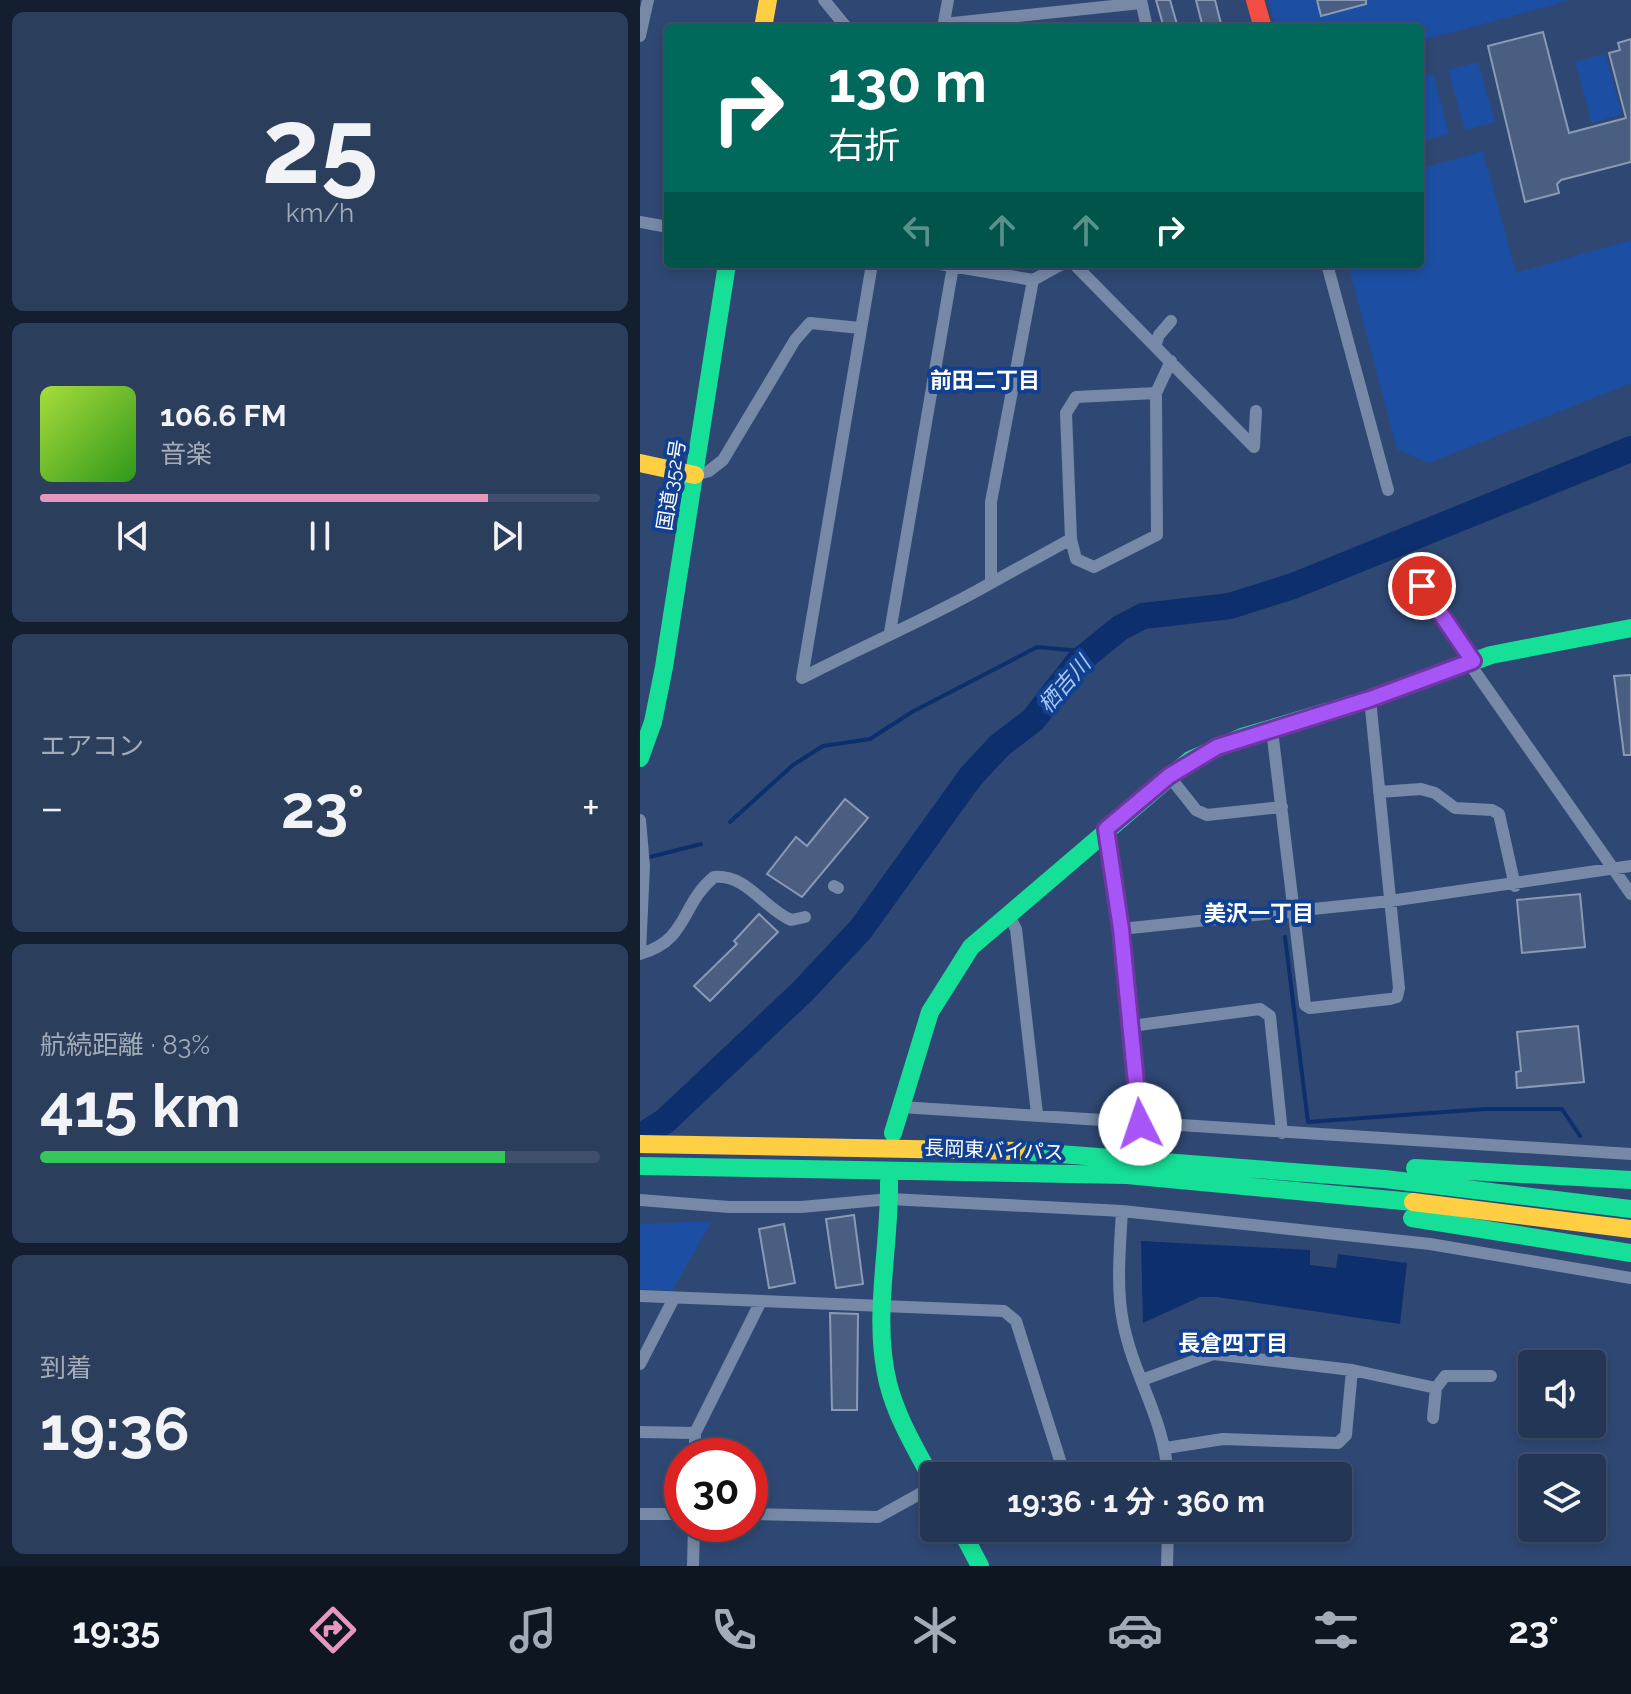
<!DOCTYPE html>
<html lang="ja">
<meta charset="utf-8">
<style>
body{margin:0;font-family:Raleway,"Noto Sans JP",sans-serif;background:#2b3e5c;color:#f1f3f6;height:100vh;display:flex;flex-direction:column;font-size:30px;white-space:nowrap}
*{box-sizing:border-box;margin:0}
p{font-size:26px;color:#a3abb9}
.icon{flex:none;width:44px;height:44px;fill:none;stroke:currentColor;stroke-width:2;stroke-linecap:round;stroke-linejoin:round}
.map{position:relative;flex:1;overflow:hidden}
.panel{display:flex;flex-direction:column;gap:12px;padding:12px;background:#131e2f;width:640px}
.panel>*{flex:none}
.hud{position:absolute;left:24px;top:24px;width:760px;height:244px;border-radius:8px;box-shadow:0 4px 12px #0003,0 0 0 2px #40506c;background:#00695c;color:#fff;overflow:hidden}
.buttons{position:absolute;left:878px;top:1350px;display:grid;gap:16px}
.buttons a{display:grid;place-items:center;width:88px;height:88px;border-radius:8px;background:#233656;box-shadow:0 4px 12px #0003,0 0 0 2px #40506c;font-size:40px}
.speed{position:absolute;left:24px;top:1438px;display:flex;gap:16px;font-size:40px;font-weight:700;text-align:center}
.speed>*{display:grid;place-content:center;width:104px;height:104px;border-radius:50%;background:#233656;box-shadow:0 4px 12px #0003,0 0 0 2px #40506c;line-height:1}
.speed .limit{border:12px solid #d22;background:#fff;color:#111}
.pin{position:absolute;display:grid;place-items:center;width:68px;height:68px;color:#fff;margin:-34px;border:4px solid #fff;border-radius:50%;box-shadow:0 2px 8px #0007}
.me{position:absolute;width:88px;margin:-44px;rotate:356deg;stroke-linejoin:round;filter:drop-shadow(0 0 6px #0008)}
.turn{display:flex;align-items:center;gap:28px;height:168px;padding:0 32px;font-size:36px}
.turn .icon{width:104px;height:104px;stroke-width:2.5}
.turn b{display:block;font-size:56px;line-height:68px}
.lanes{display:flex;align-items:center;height:76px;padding:0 32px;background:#0003;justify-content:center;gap:40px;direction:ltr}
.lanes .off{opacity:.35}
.big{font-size:60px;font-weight:700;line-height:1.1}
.panel .tile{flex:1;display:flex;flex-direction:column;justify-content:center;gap:12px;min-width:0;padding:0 28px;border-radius:12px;background:#2b3e5c}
.panel .dial{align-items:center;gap:0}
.dial b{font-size:104px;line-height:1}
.song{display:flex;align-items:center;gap:24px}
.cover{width:96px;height:96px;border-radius:12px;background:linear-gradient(135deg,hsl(80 70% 55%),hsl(110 70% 35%))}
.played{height:8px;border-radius:4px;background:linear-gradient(90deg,#e797bd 80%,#40506c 80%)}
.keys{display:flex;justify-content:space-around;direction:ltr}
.heat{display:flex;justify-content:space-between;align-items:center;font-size:44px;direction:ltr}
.charge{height:12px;border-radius:6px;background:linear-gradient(90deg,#34c759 83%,#40506c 0)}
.trip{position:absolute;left:280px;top:1462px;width:432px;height:80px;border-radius:8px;background:#233656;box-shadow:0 4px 12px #0003,0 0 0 2px #40506c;font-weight:700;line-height:80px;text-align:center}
.dock{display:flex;height:128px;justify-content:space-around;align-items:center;background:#0e1622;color:#a3abb9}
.dock .icon{width:56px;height:56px}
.dock .active{color:#e797bd}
.dock b{font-size:36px;color:#f1f3f6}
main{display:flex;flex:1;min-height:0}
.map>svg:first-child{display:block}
</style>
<main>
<section class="panel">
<div class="tile dial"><b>25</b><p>km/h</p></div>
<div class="tile">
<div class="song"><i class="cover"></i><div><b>106.6 FM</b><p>音楽</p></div></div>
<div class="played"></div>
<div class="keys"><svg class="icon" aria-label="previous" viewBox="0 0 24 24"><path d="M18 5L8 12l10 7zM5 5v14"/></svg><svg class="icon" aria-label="pause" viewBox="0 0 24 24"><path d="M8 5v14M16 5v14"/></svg><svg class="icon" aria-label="next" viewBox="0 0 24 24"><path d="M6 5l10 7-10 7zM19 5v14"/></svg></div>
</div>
<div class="tile"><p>エアコン</p>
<div class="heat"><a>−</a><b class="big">23°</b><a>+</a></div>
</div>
<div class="tile"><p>航続距離 · 83%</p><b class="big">415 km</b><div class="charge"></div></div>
<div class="tile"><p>到着</p><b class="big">19:36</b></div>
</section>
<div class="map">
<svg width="991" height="1566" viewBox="0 0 991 1566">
<rect width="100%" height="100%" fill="#2f4873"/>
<path fill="#1c4fa3" d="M 628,0 L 931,0 L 780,41 L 780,28 L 636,28 Z
M 965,54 L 982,114 L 952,123 L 935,62 Z
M 838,62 L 855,122 L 825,130 L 808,70 Z
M 793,74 L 809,134 L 780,142 L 780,77 Z
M 843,151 L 876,273 L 991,240 L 991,383 L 789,463 L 757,449 L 708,264 L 780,264 L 780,169 Z
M 72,1221 L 32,1291 L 0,1289 L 0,1224 Z"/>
<path fill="#0e2f6d" d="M 501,1241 L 670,1250 L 670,1265 L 696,1268 L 698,1254 L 767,1263 L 760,1324 L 577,1297 L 560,1297 L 503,1323 Z"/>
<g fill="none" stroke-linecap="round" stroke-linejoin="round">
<path stroke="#0e2f6d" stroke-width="4" d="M 90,822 L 153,765 L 183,746 L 230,739 L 272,712 L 397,647 L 453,652
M 6,858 L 61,844
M 645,937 L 668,1122 L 845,1109 L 922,1109 L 940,1136"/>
<path stroke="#0e2f6d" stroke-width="26" d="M 0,1137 L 25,1121 L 162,992 L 221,929 L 331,776 L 360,745 L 393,720 L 438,662 L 480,628 L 503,616 L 590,606 L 653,586 L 991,449"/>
</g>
<path fill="#4a5e81" stroke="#8b9ab4" stroke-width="2" d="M 516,0 L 530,0 L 538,28 L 524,28 Z
M 556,0 L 575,0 L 582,28 L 563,28 Z
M 677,0 L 726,0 L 726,4 L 681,16 Z
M 903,32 L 929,133 L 986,118 L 969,53 L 980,50 L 978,43 L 991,39 L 991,162 L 921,180 L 917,184 L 919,193 L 885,202 L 848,46 Z
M 991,675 L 991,755 L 984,755 L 974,676 Z
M 205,799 L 228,818 L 162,897 L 127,874 L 156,837 L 167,846 Z
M 940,894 L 945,947 L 882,953 L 877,900 Z
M 119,914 L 138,932 L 70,1001 L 54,986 L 97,944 L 94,941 Z
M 938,1026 L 944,1082 L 877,1088 L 876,1072 L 881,1071 L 877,1032 Z
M 214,1215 L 223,1284 L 196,1288 L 186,1219 Z
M 144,1224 L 155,1283 L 129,1288 L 119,1229 Z
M 190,1313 L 218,1314 L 217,1410 L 192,1410 Z"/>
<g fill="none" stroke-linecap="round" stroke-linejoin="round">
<path stroke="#7689a6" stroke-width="12" d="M 184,0 L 207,28
M 501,0 L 507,28
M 304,24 L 501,3
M 303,28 L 308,0
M 0,36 L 8,0
M 0,222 L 28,227
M 232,264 L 162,678 C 225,645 290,618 351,583 L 351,502 L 393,280
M 300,264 L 393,280 L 422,264
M 434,264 L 614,447
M 687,264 L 748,490
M 515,346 L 519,335 L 531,321
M 614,447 L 616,411
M 55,475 L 69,471 L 83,460 L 155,340 L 170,323 L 220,328
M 431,539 L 436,559 L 454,567 L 517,535 L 516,393
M 351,583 L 431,539 L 426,413 L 436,397 L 516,393 L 531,361
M 782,586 L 833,661
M 250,632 L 313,266
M 829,663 L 991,894
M 632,730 L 665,1005 L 670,1008 L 750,999 L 757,997 L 759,988 L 730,699
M 529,776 L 556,810 L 567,815 L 642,807
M 739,792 L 781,789 L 795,793 L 815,808 L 852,810 L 859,814 L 875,886
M 0,820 L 4,866 L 0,953
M 466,829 L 481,929 L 500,1124
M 194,886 L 198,888
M 369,916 L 376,929 L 397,1114
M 481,929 L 750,901 L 991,866
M 0,954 C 49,940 40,905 74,877 C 107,874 123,908 151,920 L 165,917
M 491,1026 L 620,1009 L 630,1016 L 642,1133
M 261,1107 L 991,1154
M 0,1200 L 89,1207 L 161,1207 L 250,1199 L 482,1211 L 790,1244 L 991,1278
M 482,1211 C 480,1247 476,1287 483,1322 C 494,1378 524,1417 528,1476
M 0,1296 L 364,1311 L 376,1321 L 425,1476
M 0,1364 L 34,1298
M 502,1380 L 573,1354 L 712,1370 L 796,1388
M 793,1418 L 796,1388 L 805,1376 L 851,1376
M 0,1432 L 55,1433
M 526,1448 L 583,1439 L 698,1443 L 706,1435 L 712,1370
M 55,1456 L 55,1433 L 121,1301
M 0,1514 L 42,1514
M 110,1514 L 238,1517 L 294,1486
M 443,1528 L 456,1533 L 528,1532
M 53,1566 L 54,1524
M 527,1566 L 528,1528"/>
<path stroke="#16e098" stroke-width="18" d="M 0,758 L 13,722 L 24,667 L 87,264
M 253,1133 L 290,1012 L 331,947 L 550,760 L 602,737 L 730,699 L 851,655 L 991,628
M 380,1151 L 745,1179 L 991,1209
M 0,1166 L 487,1175 L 773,1202
M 775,1168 L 991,1180
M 249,1182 C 250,1249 232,1318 248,1383 C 257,1419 277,1451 294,1483
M 772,1218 L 991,1253
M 320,1528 L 340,1566"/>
<path stroke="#ffcf43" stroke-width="18" d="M 123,28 L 128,0
M 0,463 L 55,475
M 0,1144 L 380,1151
M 773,1202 L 991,1229"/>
<path stroke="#f24e42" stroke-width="18" d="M 615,0 L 623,28"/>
</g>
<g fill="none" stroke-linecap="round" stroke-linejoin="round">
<defs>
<path id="route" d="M 500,1124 L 481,929 L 466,829 L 529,776 L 577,747 L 730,699 L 833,661 L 782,586"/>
</defs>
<use href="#route" stroke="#6d37a1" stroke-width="20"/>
<use href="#route" stroke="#a855f7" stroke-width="14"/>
</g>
<g text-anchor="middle" stroke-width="8" stroke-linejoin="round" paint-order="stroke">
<g font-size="20" fill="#fff" stroke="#124090">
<text transform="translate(31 485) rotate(-81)" y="7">国道352号</text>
<text transform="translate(354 1150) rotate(2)" y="7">長岡東バイパス</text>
</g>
<g font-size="22" font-weight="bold" fill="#fff" stroke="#124090">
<text x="345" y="388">前田二丁目</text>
<text x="619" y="921">美沢一丁目</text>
<text x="593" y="1351">長倉四丁目</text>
</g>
<g font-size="22" font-style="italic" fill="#a8c8f9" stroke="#124090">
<text transform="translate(424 684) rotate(-49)" y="8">栖吉川</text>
</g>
</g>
</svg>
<div class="buttons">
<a><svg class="icon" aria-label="sound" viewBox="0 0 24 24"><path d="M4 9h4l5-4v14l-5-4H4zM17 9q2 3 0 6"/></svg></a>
<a><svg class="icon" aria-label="layers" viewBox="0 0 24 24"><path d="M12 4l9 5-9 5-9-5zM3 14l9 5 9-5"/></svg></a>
</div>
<div class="speed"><div class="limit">30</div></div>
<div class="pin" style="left:782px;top:586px;background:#d93025"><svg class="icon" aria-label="arrive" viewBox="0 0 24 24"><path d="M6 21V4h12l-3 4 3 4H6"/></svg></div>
<svg class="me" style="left:500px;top:1124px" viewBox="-20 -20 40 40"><circle r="19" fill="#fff"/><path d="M0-13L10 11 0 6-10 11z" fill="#a855f7"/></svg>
<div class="trip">19:36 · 1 分 · 360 m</div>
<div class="hud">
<div class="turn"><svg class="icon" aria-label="right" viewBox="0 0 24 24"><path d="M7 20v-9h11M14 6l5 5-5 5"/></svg><div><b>130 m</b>右折</div></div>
<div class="lanes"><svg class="icon off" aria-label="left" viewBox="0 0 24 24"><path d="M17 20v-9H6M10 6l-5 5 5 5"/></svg><svg class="icon off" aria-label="ahead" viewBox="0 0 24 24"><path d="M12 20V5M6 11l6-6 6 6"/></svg><svg class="icon off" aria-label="ahead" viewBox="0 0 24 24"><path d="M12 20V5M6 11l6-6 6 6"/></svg><svg class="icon" aria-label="right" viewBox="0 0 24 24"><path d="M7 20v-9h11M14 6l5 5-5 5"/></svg></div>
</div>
</div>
</main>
<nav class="dock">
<b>19:35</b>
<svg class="icon active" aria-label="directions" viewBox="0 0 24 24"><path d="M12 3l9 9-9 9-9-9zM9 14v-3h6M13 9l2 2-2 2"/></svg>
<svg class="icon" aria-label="music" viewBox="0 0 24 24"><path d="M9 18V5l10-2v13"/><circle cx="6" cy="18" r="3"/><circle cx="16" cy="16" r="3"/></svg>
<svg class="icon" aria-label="phone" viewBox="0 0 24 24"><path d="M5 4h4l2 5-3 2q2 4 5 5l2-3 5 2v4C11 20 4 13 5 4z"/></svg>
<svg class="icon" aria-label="climate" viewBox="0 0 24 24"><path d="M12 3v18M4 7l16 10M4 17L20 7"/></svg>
<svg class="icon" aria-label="car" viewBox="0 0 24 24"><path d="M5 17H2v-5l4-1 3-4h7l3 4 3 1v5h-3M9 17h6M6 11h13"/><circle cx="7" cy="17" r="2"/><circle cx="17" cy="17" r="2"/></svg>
<svg class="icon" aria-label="filters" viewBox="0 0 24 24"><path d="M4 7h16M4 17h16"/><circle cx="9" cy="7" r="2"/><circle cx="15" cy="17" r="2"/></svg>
<b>23°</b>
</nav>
